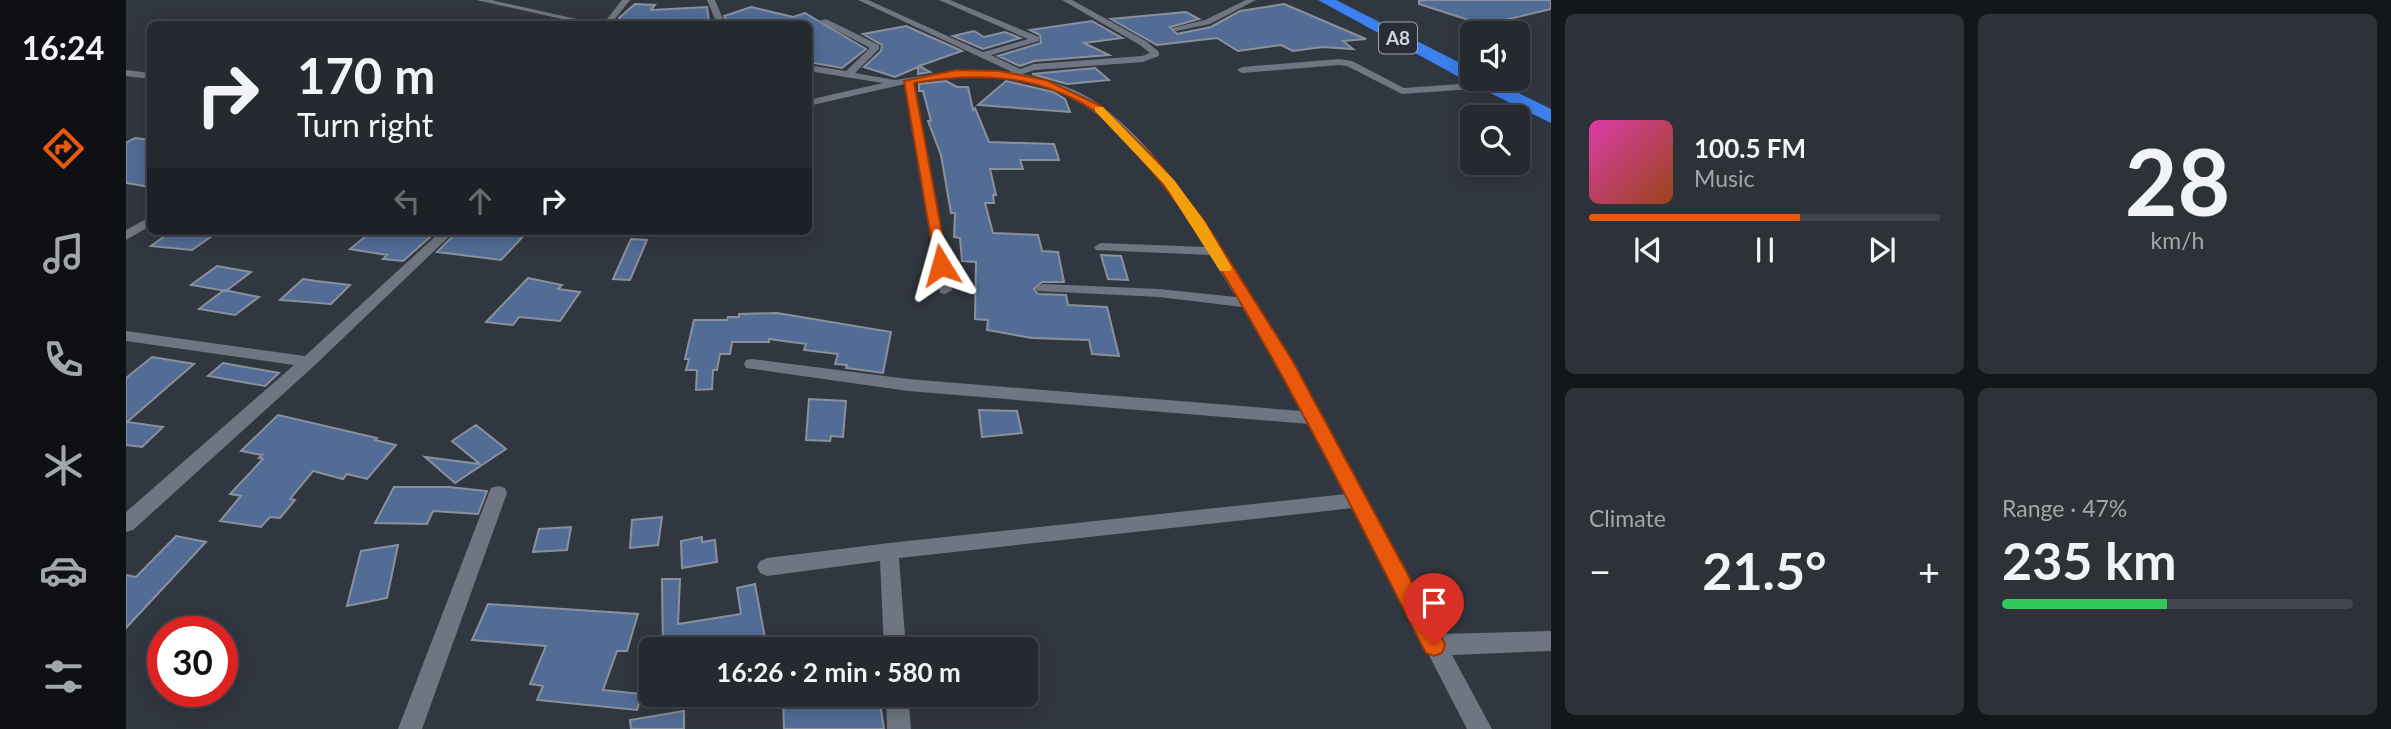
<!DOCTYPE html>
<meta charset="utf-8">
<style>
body{margin:0;font-family:Lato,sans-serif;background:#2d3138;color:#f1f3f6;height:100vh;display:flex;flex-direction:column;font-size:26px;white-space:nowrap}
*{box-sizing:border-box;margin:0}
p{font-size:23px;color:#a3a6ab}
.icon{flex:none;width:38px;height:38px;fill:none;stroke:currentColor;stroke-width:2;stroke-linecap:round;stroke-linejoin:round}
.map{position:relative;flex:1;overflow:hidden}
.side{display:flex;flex-direction:column;gap:14px;padding:14px;background:#14171a;width:840px}
.side>*{flex:none}
.hud{position:absolute;left:21px;top:21px;width:665px;height:214px;border-radius:10px;box-shadow:0 4px 18px #0003,0 0 0 2px #42454c;background:#252930;color:#f1f3f6;overflow:hidden}
.controls{position:absolute;left:1334px;top:21px;display:grid;gap:14px}
.controls a{display:grid;place-items:center;width:70px;height:70px;border-radius:10px;background:#252930;box-shadow:0 4px 18px #0003,0 0 0 2px #42454c;font-size:35px}
.speed{position:absolute;left:21px;top:616px;display:flex;gap:14px;font-size:35px;font-weight:700;text-align:center}
.speed>*{display:grid;place-content:center;width:91px;height:91px;border-radius:50%;background:#252930;box-shadow:0 4px 18px #0003,0 0 0 2px #42454c;line-height:1}
.speed .limit{border:10px solid #d22;background:#fff;color:#111}
.pin{position:absolute;display:grid;place-items:center;width:60px;height:60px;color:#fff;margin:-72px -30px;border-radius:50% 50% 50% 0;rotate:-45deg;box-shadow:0 0 7px #0007}
.pin .icon{rotate:45deg}
.me{position:absolute;width:77px;margin:-38px;rotate:352deg;stroke-linejoin:round;filter:drop-shadow(0 0 5px #0008)}
.turn{display:flex;align-items:center;gap:24px;height:147px;padding:0 35px;font-size:32px}
.turn .icon{width:91px;height:91px;stroke-width:2.5}
.turn b{display:block;font-size:49px;line-height:60px}
.lanes{display:flex;align-items:center;height:66px;padding:0 35px;background:#0003;justify-content:center;gap:35px;direction:ltr}
.lanes .off{opacity:.35}
.big{font-size:52px;font-weight:700;line-height:1.1}
.side .card{flex:1;display:flex;flex-direction:column;justify-content:center;gap:10px;min-width:0;padding:0 24px;border-radius:10px;background:#2d3138}
.side .dial{align-items:center;gap:0}
.dial b{font-size:91px;line-height:1}
.song{display:flex;align-items:center;gap:21px}
.cover{width:84px;height:84px;border-radius:10px;background:linear-gradient(135deg,hsl(320 70% 55%),hsl(20 70% 35%))}
.played{height:7px;border-radius:4px;background:linear-gradient(90deg,#ea580c 60%,#42454c 60%)}
.keys{display:flex;justify-content:space-around;direction:ltr}
.heat{display:flex;justify-content:space-between;align-items:center;font-size:38px;direction:ltr}
.charge{height:10px;border-radius:5px;background:linear-gradient(90deg,#34c759 47%,#42454c 0)}
.side .tiles{flex:1;display:grid;gap:14px;grid-template-columns:repeat(2,1fr)}
.trip{position:absolute;left:513px;top:637px;width:399px;height:70px;border-radius:10px;background:#252930;box-shadow:0 4px 18px #0003,0 0 0 2px #42454c;font-weight:700;line-height:70px;text-align:center}
main{display:flex;flex:1;min-height:0}
.menu{display:flex;flex-direction:column;width:126px;justify-content:space-around;align-items:center;background:#0f1013;color:#a3a6ab}
.menu .icon{width:49px;height:49px}
.menu .selected{color:#ea580c}
.menu b{font-size:32px;color:#f1f3f6}
.map>svg:first-child{display:block}
</style>
<main>
<nav class="menu">
<b>16:24</b>
<svg class="icon selected" aria-label="directions" viewBox="0 0 24 24"><path d="M12 3l9 9-9 9-9-9zM9 14v-3h6M13 9l2 2-2 2"/></svg>
<svg class="icon" aria-label="music" viewBox="0 0 24 24"><path d="M9 18V5l10-2v13"/><circle cx="6" cy="18" r="3"/><circle cx="16" cy="16" r="3"/></svg>
<svg class="icon" aria-label="phone" viewBox="0 0 24 24"><path d="M5 4h4l2 5-3 2q2 4 5 5l2-3 5 2v4C11 20 4 13 5 4z"/></svg>
<svg class="icon" aria-label="climate" viewBox="0 0 24 24"><path d="M12 3v18M4 7l16 10M4 17L20 7"/></svg>
<svg class="icon" aria-label="car" viewBox="0 0 24 24"><path d="M5 17H2v-5l4-1 3-4h7l3 4 3 1v5h-3M9 17h6M6 11h13"/><circle cx="7" cy="17" r="2"/><circle cx="17" cy="17" r="2"/></svg>
<svg class="icon" aria-label="filters" viewBox="0 0 24 24"><path d="M4 7h16M4 17h16"/><circle cx="9" cy="7" r="2"/><circle cx="15" cy="17" r="2"/></svg>
</nav>
<div class="map">
<svg width="1425" height="729" viewBox="0 0 1425 729">
<rect width="100%" height="100%" fill="#313740"/>
<path fill="#526c96" stroke="#8a919c" stroke-width="2" d="M 1301,0 L 1425,0 L 1425,9 L 1358,25 L 1293,4 L 1293,1 Z
M 509,4 L 529,5 L 525,10 L 581,7 L 583,21 L 586,20 L 588,24 L 493,24 L 493,18 Z
M 1158,4 L 1240,39 L 1217,41 L 1227,49 L 1196,47 L 1167,51 L 1155,45 L 1112,51 L 1091,38 L 1031,45 L 985,19 L 1060,12 L 1073,19 L 1044,27 L 1051,34 L 1085,27 L 1114,11 Z
M 625,7 L 667,17 L 679,13 L 740,49 L 716,68 L 682,62 L 682,24 L 602,24 L 598,16 Z
M 966,21 L 996,38 L 958,43 L 983,55 L 908,61 L 894,66 L 872,56 L 915,43 L 914,35 L 904,30 Z
M 780,26 L 836,51 L 793,66 L 804,72 L 792,74 L 792,67 L 769,77 L 738,67 L 755,51 L 756,45 L 737,34 Z
M 848,31 L 858,37 L 879,32 L 894,38 L 857,49 L 827,36 Z
M 969,68 L 983,80 L 941,84 L 906,74 Z
M 820,81 L 831,87 L 842,87 L 847,110 L 849,108 L 863,142 L 928,144 L 933,160 L 894,160 L 897,169 L 864,169 L 870,195 L 867,195 L 868,203 L 859,203 L 867,233 L 912,235 L 916,251 L 932,252 L 938,282 L 916,282 L 908,289 L 912,294 L 940,295 L 942,305 L 981,307 L 993,356 L 966,354 L 963,340 L 906,338 L 861,330 L 862,320 L 849,319 L 850,262 L 836,261 L 834,238 L 828,237 L 829,213 L 825,213 L 815,155 L 802,121 L 805,121 L 797,91 L 793,91 L 793,84 Z
M 880,81 L 927,92 L 939,99 L 944,112 L 852,105 Z
M 9,138 L 24,140 L 24,187 L 0,183 L 0,143 Z
M 46,231 L 93,231 L 66,250 L 25,246 Z
M 246,231 L 311,231 L 277,261 L 257,259 L 261,255 L 224,249 Z
M 332,231 L 402,231 L 375,260 L 311,252 Z
M 505,239 L 521,240 L 504,280 L 487,279 Z
M 975,255 L 995,256 L 1002,280 L 982,279 Z
M 91,266 L 125,272 L 100,291 L 65,285 Z
M 402,278 L 436,285 L 432,289 L 454,292 L 434,321 L 393,317 L 387,325 L 360,322 Z
M 177,279 L 190,281 L 224,285 L 205,304 L 154,300 Z
M 98,290 L 133,297 L 109,315 L 73,309 Z
M 651,313 L 765,332 L 757,373 L 720,368 L 721,365 L 709,364 L 712,354 L 678,350 L 680,344 L 643,339 L 643,342 L 606,342 L 604,354 L 594,354 L 591,370 L 587,370 L 586,389 L 570,390 L 571,370 L 560,370 L 563,359 L 559,359 L 568,320 L 601,320 L 602,317 L 613,317 L 613,314 Z
M 26,357 L 68,364 L 1,422 L 37,427 L 16,447 L 0,445 L 0,378 Z
M 97,363 L 153,373 L 139,386 L 82,376 Z
M 683,399 L 720,401 L 717,437 L 705,436 L 704,441 L 680,440 Z
M 853,410 L 891,411 L 896,433 L 856,437 Z
M 152,415 L 251,438 L 249,440 L 270,445 L 241,479 L 221,474 L 217,479 L 187,471 L 164,499 L 169,500 L 154,518 L 144,517 L 135,527 L 94,521 L 115,496 L 104,494 L 137,459 L 133,458 L 136,455 L 115,451 Z
M 350,425 L 380,449 L 329,483 L 299,457 L 354,464 L 326,441 Z
M 268,487 L 323,487 L 361,491 L 352,514 L 307,511 L 301,524 L 249,523 Z
M 536,517 L 532,545 L 504,548 L 506,520 Z
M 445,527 L 441,550 L 407,552 L 413,529 Z
M 50,536 L 80,542 L 0,628 L 0,575 L 10,577 Z
M 576,537 L 576,542 L 589,540 L 591,562 L 556,568 L 555,541 Z
M 272,545 L 261,598 L 221,606 L 235,551 Z
M 536,579 L 554,579 L 552,624 L 615,614 L 611,588 L 629,584 L 641,649 L 537,649 Z
M 362,604 L 512,614 L 501,651 L 491,651 L 477,690 L 516,694 L 511,710 L 411,700 L 417,686 L 404,684 L 420,646 L 346,640 Z
M 657,695 L 753,697 L 758,729 L 658,729 Z
M 558,711 L 558,729 L 505,729 L 504,720 Z"/>
<g fill="none" stroke-linecap="round" stroke-linejoin="round">
<path fill="#6f7681" fill-rule="evenodd" d="M 350,0 L 365,0 L 473,24 L 459,24 Z
M 496,0 L 504,0 L 485,24 L 477,24 Z
M 581,0 L 589,0 L 599,24 L 591,24 Z
M 732,0 L 742,0 L 857,52 L 902,39 L 813,0 L 824,0 L 913,37 L 913,41 L 865,55 L 894,69 L 908,64 L 1016,56 L 1024,53 L 1014,45 L 936,0 L 946,0 L 1020,41 L 1033,52 L 1033,56 L 1017,62 L 909,70 L 896,74 C 923,80 951,88 974,105 C 1030,146 1068,209 1105,265 C 1182,385 1246,509 1315,634 L 1425,631 L 1425,651 L 1326,655 L 1366,729 L 1341,729 L 1227,508 L 773,558 L 780,649 L 758,649 L 754,561 L 641,576 L 634,573 L 631,567 L 634,561 L 641,558 L 763,543 L 1220,494 L 1183,424 L 782,391 L 620,368 L 618,364 L 620,360 L 626,359 L 782,379 L 1176,411 L 1116,307 L 1033,297 L 912,291 L 910,288 L 917,284 L 1033,289 L 1110,297 L 1084,255 L 970,250 L 968,247 L 975,243 L 1079,247 C 1003,126 942,54 788,82 L 826,290 L 819,294 L 814,293 L 779,84 L 682,106 L 682,100 L 757,83 L 682,71 L 682,65 L 720,71 L 744,48 L 693,21 L 700,19 L 753,45 L 753,49 L 729,73 L 769,80 L 829,71 L 886,72 Z
M 1120,0 L 1130,0 L 1084,24 L 1050,31 L 1046,28 L 1079,20 Z
M 1213,59 L 1226,61 L 1278,88 L 1361,82 L 1366,85 L 1361,88 L 1276,94 L 1221,66 L 1213,65 L 1116,73 L 1111,70 L 1116,67 Z
M 0,70 L 24,73 L 24,79 L 0,76 Z
M 24,217 L 24,226 L 0,240 L 0,230 Z
M 315,231 L 329,231 L 188,366 L 7,530 L 0,532 L 0,512 L 168,365 L 0,341 L 0,331 L 179,356 Z
M 372,486 L 379,488 L 381,493 L 296,729 L 272,729 L 363,493 L 365,488 Z
M 760,695 L 782,695 L 785,729 L 761,729 Z"/>
<path fill="#3c81ef" fill-rule="evenodd" d="M 1192,0 L 1210,0 L 1346,69 L 1346,79 L 1364,79 L 1425,109 L 1425,123 L 1344,83 Z"/>
</g>
<path fill="#ea580c" stroke="#983908" stroke-width="2" d="M 830,70 L 873,71 L 920,80 L 975,106 L 1032,162 L 1079,222 L 1166,360 L 1316,638 L 1319,645 L 1316,653 L 1308,656 L 1300,653 C 1234,524 1170,394 1095,270 C 1065,221 1034,176 993,135 C 985,127 976,116 967,110 C 912,74 850,72 788,83 L 822,265 L 810,268 L 778,81 Z"/>
<path fill="#f59e0b" d="M 969,107 L 977,107 L 1048,180 L 1079,222 L 1106,268 L 1104,271 L 1094,271 L 1039,185 L 969,111 Z"/>
<g text-anchor="middle" stroke-width="7" stroke-linejoin="round" paint-order="stroke">
<rect fill="#272d36" stroke="#9fa3aa" stroke-width="2" x="1253" y="22.5" width="38" height="31" rx="5"/>
<g font-size="19" font-weight="bold" fill="#d2d6dc">
<text x="1272" y="45">A8</text>
</g>
</g>
</svg>
<div class="controls">
<a><svg class="icon" aria-label="sound" viewBox="0 0 24 24"><path d="M4 9h4l5-4v14l-5-4H4zM17 9q2 3 0 6"/></svg></a>
<a><svg class="icon" aria-label="search" viewBox="0 0 24 24"><circle cx="10" cy="10" r="6"/><path d="M15 15l6 6"/></svg></a>
</div>
<div class="speed"><div class="limit">30</div></div>
<div class="pin" style="left:1308px;top:645px;background:#d93025"><svg class="icon" aria-label="arrive" viewBox="0 0 24 24"><path d="M6 21V4h12l-3 4 3 4H6"/></svg></div>
<svg class="me" style="left:815px;top:265px" viewBox="-20 -20 40 40"><path d="M0-17L14 15 0 8-14 15z" fill="#ea580c" stroke="#fff" stroke-width="4"/></svg>
<div class="trip">16:26 · 2 min · 580 m</div>
<div class="hud">
<div class="turn"><svg class="icon" aria-label="right" viewBox="0 0 24 24"><path d="M7 20v-9h11M14 6l5 5-5 5"/></svg><div><b>170 m</b>Turn right</div></div>
<div class="lanes"><svg class="icon off" aria-label="left" viewBox="0 0 24 24"><path d="M17 20v-9H6M10 6l-5 5 5 5"/></svg><svg class="icon off" aria-label="ahead" viewBox="0 0 24 24"><path d="M12 20V5M6 11l6-6 6 6"/></svg><svg class="icon" aria-label="right" viewBox="0 0 24 24"><path d="M7 20v-9h11M14 6l5 5-5 5"/></svg></div>
</div>
</div>
<section class="side">
<div class="tiles">
<div class="card">
<div class="song"><i class="cover"></i><div><b>100.5 FM</b><p>Music</p></div></div>
<div class="played"></div>
<div class="keys"><svg class="icon" aria-label="previous" viewBox="0 0 24 24"><path d="M18 5L8 12l10 7zM5 5v14"/></svg><svg class="icon" aria-label="pause" viewBox="0 0 24 24"><path d="M8 5v14M16 5v14"/></svg><svg class="icon" aria-label="next" viewBox="0 0 24 24"><path d="M6 5l10 7-10 7zM19 5v14"/></svg></div>
</div>
<div class="card dial"><b>28</b><p>km/h</p></div>
<div class="card"><p>Climate</p>
<div class="heat"><a>−</a><b class="big">21.5°</b><a>+</a></div>
</div>
<div class="card"><p>Range · 47%</p><b class="big">235 km</b><div class="charge"></div></div>
</div>
</section>
</main>
